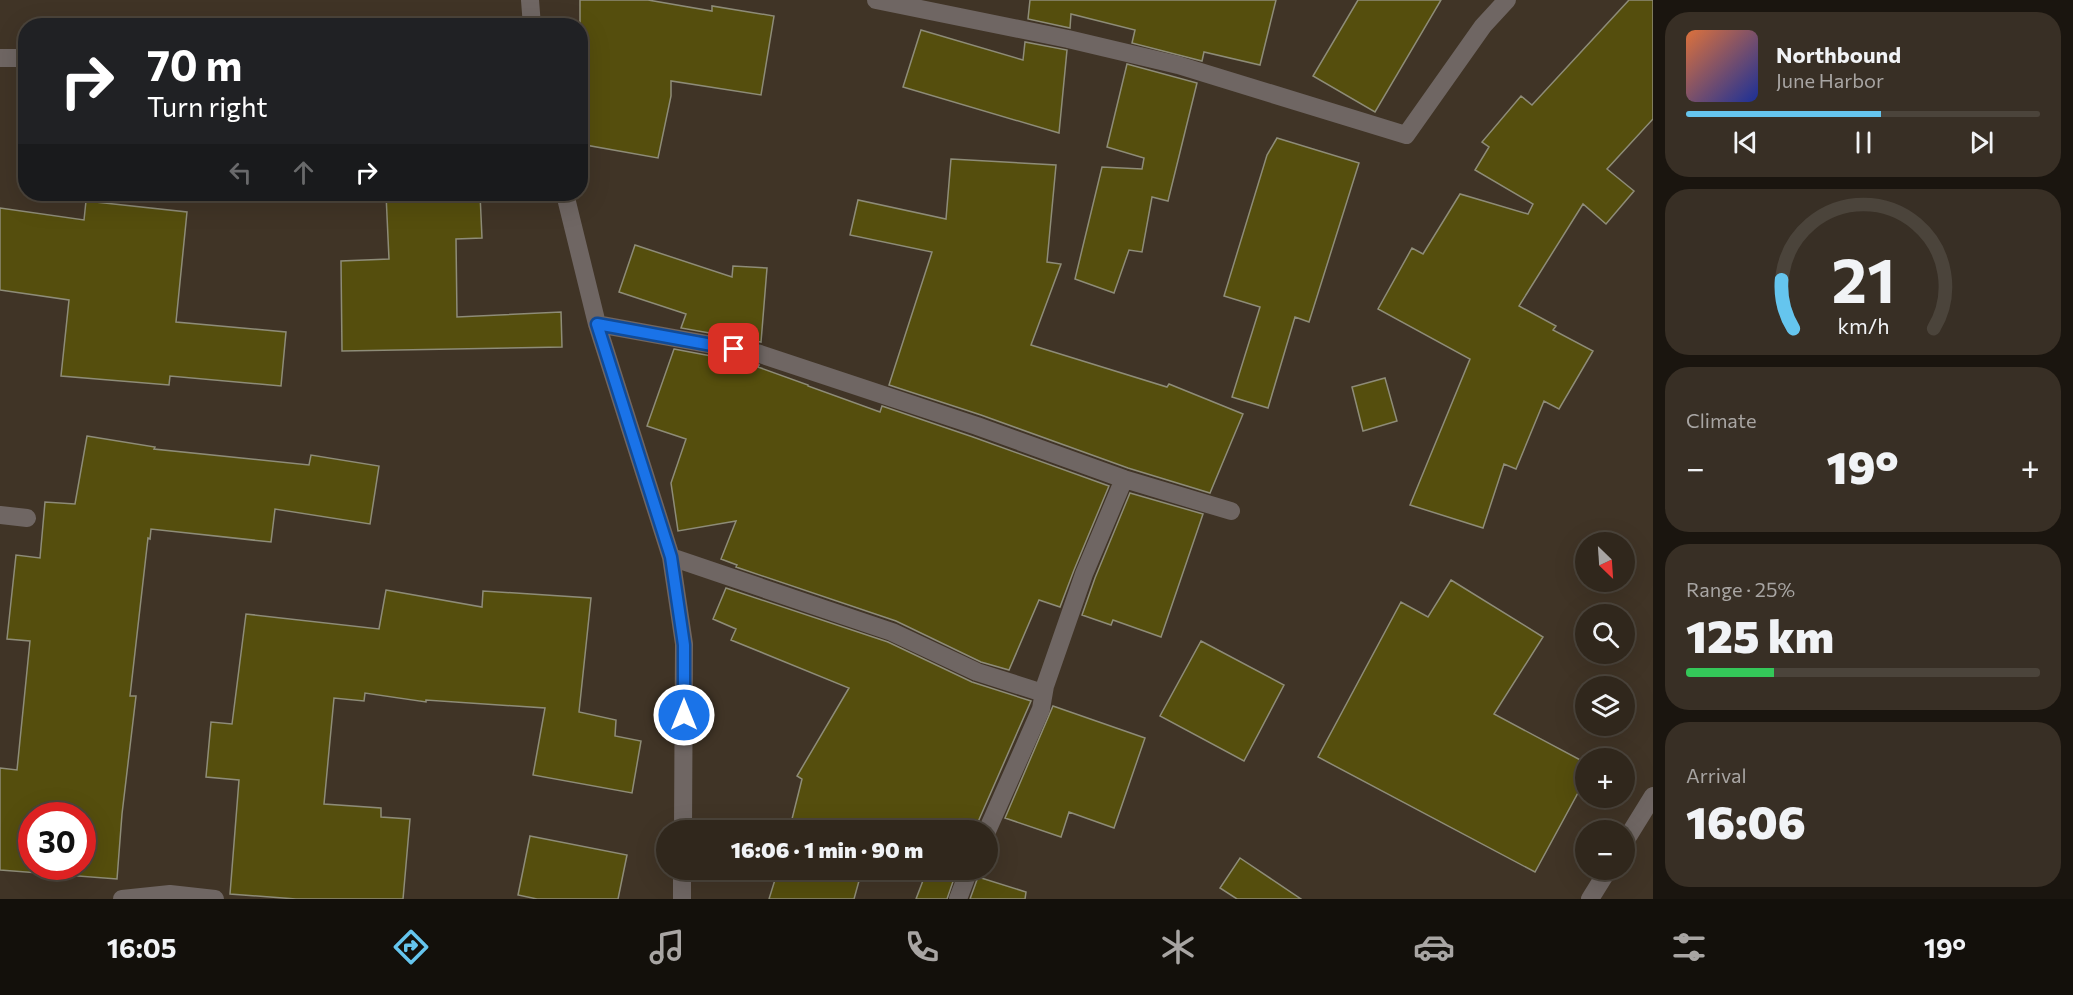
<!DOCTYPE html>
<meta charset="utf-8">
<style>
body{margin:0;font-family:Commissioner,sans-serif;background:#382f25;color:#f1f3f6;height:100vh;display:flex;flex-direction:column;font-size:22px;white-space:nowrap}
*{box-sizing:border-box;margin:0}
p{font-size:20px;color:#a8a5a3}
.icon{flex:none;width:33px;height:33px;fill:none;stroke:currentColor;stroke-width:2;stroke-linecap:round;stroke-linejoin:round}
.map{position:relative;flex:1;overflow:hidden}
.details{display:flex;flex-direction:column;gap:12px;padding:12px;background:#1a150f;width:420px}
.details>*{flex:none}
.top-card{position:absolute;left:18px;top:18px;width:570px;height:183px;border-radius:24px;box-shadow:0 6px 24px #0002,0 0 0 2px #4b443b;background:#202124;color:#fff;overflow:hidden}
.needle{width:39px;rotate:155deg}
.tools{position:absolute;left:1575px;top:532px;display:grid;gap:12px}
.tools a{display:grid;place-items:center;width:60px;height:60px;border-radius:50%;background:#30271c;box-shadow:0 6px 24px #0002,0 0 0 2px #4b443b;font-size:30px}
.speed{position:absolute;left:18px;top:802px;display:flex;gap:12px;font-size:30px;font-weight:700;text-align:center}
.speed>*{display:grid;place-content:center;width:78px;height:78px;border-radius:50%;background:#30271c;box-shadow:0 6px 24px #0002,0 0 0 2px #4b443b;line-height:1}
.speed .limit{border:9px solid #d22;background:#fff;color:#111}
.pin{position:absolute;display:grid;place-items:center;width:51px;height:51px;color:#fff;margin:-26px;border-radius:12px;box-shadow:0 3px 9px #0006}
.me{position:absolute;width:66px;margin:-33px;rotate:0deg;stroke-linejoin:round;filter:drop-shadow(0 0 4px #0008)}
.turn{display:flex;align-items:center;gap:21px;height:126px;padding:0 30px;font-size:27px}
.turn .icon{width:78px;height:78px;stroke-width:2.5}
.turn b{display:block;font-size:42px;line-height:51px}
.lanes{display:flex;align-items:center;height:57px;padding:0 30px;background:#0003;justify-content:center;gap:30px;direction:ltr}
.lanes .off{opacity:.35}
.big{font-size:45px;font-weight:800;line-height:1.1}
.details .card{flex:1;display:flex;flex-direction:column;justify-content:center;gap:9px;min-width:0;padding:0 21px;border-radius:24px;background:#382f25}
.details .dial{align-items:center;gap:0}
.dial svg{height:156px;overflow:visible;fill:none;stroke:#4b443b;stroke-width:7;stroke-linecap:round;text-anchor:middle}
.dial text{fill:#f1f3f6;stroke:none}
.song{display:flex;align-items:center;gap:18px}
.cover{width:72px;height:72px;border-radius:9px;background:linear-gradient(135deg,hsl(20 70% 55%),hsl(230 70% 35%))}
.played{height:6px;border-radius:3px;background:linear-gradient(90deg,#65c5ee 55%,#4b443b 55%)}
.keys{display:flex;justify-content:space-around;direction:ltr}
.heat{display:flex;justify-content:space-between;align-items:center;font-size:33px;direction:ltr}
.charge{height:9px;border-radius:4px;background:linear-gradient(90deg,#34c759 25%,#4b443b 0)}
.trip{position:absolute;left:656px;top:820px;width:342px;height:60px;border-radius:30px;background:#30271c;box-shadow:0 6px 24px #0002,0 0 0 2px #4b443b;font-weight:800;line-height:60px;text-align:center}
.tabs{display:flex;height:96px;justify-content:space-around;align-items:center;background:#13100b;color:#a8a5a3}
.tabs .icon{width:42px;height:42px}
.tabs .selected{color:#65c5ee}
.tabs b{font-size:27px;color:#f1f3f6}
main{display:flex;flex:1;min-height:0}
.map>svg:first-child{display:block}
</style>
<main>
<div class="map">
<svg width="1653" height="899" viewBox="0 0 1653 899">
<rect width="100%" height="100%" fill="#403426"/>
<path fill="#554e0d" stroke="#8e8c78" stroke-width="1.5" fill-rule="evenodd" d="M 580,0 L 648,0 L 712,11 L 712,6 L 774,16 L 761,95 L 671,81 L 671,96 L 658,158 L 580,144 Z
M 1030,0 L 1276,0 L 1260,65 L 1204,52 L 1202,61 L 1132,43 L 1135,30 L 1071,14 L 1070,28 L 1028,19 Z
M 1358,0 L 1441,0 L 1375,112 L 1313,76 Z
M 1629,0 L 1653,0 L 1653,119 L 1607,169 L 1634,191 L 1606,224 L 1583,204 L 1519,306 L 1556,326 L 1553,330 L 1593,351 L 1559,409 L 1544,401 L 1516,469 L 1504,464 L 1483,528 L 1410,505 L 1470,359 L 1378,309 L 1412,248 L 1423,254 L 1460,194 L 1528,214 L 1533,204 L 1475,170 L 1489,147 L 1482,142 L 1521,96 L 1532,105 Z
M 921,30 L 1023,60 L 1025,42 L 1067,50 L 1059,133 L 903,87 Z
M 1127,64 L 1197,83 L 1168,201 L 1152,197 L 1142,252 L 1129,250 L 1114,293 L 1075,279 L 1102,167 L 1142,169 L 1144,158 L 1107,147 Z
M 1277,138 L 1359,163 L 1309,322 L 1295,317 L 1268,408 L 1232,397 L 1260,307 L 1224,296 L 1267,155 Z
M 951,159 L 1056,165 L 1047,262 L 1061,264 L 1031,345 L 1167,387 L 1169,384 L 1243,414 L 1210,493 L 1128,468 L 981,415 L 889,385 L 932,252 L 850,235 L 858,200 L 946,219 Z
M 386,194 L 480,194 L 482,238 L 456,239 L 457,317 L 561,312 L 562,347 L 342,351 L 341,261 L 389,259 Z
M 86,201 L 187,212 L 176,322 L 286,332 L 281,386 L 170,376 L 169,385 L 61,376 L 69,300 L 0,290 L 0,208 L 84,220 Z
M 635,245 L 732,277 L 733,266 L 767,268 L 761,342 L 681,328 L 686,314 L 619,292 Z
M 674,349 L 754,364 L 759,365 L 758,367 L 808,385 L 808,386 L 880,412 L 882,406 L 973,437 L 1109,486 L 1074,570 L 1060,607 L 1039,600 L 1009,670 L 981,662 L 896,621 L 736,567 L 737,565 L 721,559 L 736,521 L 678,531 L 671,483 L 686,439 L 647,426 Z
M 1385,378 L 1397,421 L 1363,431 L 1352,387 Z
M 87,436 L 155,447 L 154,449 L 309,465 L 311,455 L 379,466 L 370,524 L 275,509 L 271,542 L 151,529 L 150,539 L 148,538 L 130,696 L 136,696 L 122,814 L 117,879 L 0,870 L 0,768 L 17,770 L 30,641 L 7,639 L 16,555 L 40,558 L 45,502 L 75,504 ZM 32,816 L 82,816 L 82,867 L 32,867 Z
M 1130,493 L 1203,514 L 1161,637 L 1113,620 L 1111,625 L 1082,615 L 1095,578 Z
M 1451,580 L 1543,637 L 1494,714 L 1586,763 L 1586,778 L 1535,872 L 1318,757 L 1401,602 L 1428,617 Z
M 726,588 L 888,642 L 972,682 L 1031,701 L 974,831 L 789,831 L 802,779 L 797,776 L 849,688 L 731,640 L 736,629 L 713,619 Z
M 386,590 L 482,607 L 483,591 L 591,598 L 579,712 L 616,720 L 615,736 L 641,741 L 632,793 L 533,775 L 545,708 L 426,700 L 426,702 L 365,693 L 364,701 L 334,698 L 324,804 L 381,808 L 381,817 L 410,819 L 403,899 L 296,899 L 230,894 L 239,780 L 206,777 L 211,722 L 232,724 L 246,614 L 379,629 Z
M 1201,641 L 1284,685 L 1244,761 L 1160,716 Z
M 1053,706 L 1145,738 L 1114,828 L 1069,812 L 1061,837 L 1005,818 Z
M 530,836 L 627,855 L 618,899 L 537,899 L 518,895 Z
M 1240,858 L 1301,899 L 1237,899 L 1220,888 Z
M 778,870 L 862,870 L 854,899 L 769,899 Z
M 927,870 L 957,870 L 947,899 L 916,899 Z
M 978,877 L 1026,892 L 1025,899 L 970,899 Z"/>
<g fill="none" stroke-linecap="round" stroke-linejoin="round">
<path stroke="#6f6663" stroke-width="18" d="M 530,0 L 532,26
M 876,0 L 1068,39 L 1178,65 L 1406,135 L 1483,26 L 1507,0
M 0,58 L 26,58
M 565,194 L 597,324 L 671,557 L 684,644 L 683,831
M 597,324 L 757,353 L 977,426 L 1124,479 L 1231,511
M 0,515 L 27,518
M 671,557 L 892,632 L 977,672 L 1043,693
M 987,831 L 1041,709 L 1045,686 L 1084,574 L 1124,479
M 1624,843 L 1653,796
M 122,899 L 170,894 L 215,899
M 682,899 L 682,870
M 958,899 L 969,870
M 1590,899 L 1608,870"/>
</g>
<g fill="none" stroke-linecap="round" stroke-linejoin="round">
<defs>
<path id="route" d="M 684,715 L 684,645 L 671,557 L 597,324 L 734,349"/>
</defs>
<use href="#route" stroke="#114b97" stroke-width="15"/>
<use href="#route" stroke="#1a73e8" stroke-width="10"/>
</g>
</svg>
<div class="tools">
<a><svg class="needle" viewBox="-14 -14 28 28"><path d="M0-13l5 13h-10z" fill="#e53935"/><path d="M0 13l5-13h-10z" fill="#a8a5a3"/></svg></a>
<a><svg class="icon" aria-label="search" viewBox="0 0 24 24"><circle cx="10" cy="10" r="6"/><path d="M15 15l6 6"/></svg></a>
<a><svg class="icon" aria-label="layers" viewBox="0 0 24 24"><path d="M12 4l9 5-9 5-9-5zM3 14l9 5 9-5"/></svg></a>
<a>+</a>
<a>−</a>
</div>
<div class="speed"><div class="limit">30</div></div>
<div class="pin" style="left:734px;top:349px;background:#d93025"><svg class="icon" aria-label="arrive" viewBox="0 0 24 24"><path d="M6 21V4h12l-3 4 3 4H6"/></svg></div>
<svg class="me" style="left:684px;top:715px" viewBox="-20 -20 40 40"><circle r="17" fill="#1a73e8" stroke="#fff" stroke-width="3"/><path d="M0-11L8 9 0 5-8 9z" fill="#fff"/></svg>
<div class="trip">16:06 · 1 min · 90 m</div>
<div class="top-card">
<div class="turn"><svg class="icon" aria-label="right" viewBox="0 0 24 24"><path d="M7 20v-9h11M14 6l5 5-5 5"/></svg><div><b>70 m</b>Turn right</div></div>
<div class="lanes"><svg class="icon off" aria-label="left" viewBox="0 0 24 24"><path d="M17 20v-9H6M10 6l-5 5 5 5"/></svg><svg class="icon off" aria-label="ahead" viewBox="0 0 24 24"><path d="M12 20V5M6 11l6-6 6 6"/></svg><svg class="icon" aria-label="right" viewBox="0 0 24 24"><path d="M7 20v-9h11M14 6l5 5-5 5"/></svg></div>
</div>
</div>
<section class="details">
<div class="card">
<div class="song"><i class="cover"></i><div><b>Northbound</b><p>June Harbor</p></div></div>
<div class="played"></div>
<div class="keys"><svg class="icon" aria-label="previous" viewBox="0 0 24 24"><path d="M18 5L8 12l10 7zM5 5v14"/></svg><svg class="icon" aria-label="pause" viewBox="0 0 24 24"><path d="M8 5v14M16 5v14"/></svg><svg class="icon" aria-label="next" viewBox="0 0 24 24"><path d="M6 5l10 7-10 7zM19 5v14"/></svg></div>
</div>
<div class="card dial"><svg viewBox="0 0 100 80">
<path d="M14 69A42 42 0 1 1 86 69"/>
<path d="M14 69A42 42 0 0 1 8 44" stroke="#65c5ee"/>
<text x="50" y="56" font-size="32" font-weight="700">21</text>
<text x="50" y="72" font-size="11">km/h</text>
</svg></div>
<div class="card"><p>Climate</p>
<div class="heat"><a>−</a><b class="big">19°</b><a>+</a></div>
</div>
<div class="card"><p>Range · 25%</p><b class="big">125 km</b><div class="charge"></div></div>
<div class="card"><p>Arrival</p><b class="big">16:06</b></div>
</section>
</main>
<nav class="tabs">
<b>16:05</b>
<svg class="icon selected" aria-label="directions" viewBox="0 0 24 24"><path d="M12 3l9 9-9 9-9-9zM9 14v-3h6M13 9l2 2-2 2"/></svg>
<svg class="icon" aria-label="music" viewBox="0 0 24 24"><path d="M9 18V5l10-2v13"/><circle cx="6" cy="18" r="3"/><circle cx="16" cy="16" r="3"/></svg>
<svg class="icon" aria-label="phone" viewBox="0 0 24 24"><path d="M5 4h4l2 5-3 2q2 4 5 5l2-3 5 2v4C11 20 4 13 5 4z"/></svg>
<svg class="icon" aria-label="climate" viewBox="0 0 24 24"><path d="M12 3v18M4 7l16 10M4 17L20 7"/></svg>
<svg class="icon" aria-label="car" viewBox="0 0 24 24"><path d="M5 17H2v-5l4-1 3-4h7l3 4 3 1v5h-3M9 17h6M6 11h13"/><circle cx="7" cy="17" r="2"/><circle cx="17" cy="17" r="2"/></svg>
<svg class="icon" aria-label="filters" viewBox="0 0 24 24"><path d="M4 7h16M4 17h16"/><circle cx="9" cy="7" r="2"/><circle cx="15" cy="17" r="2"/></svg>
<b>19°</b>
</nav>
